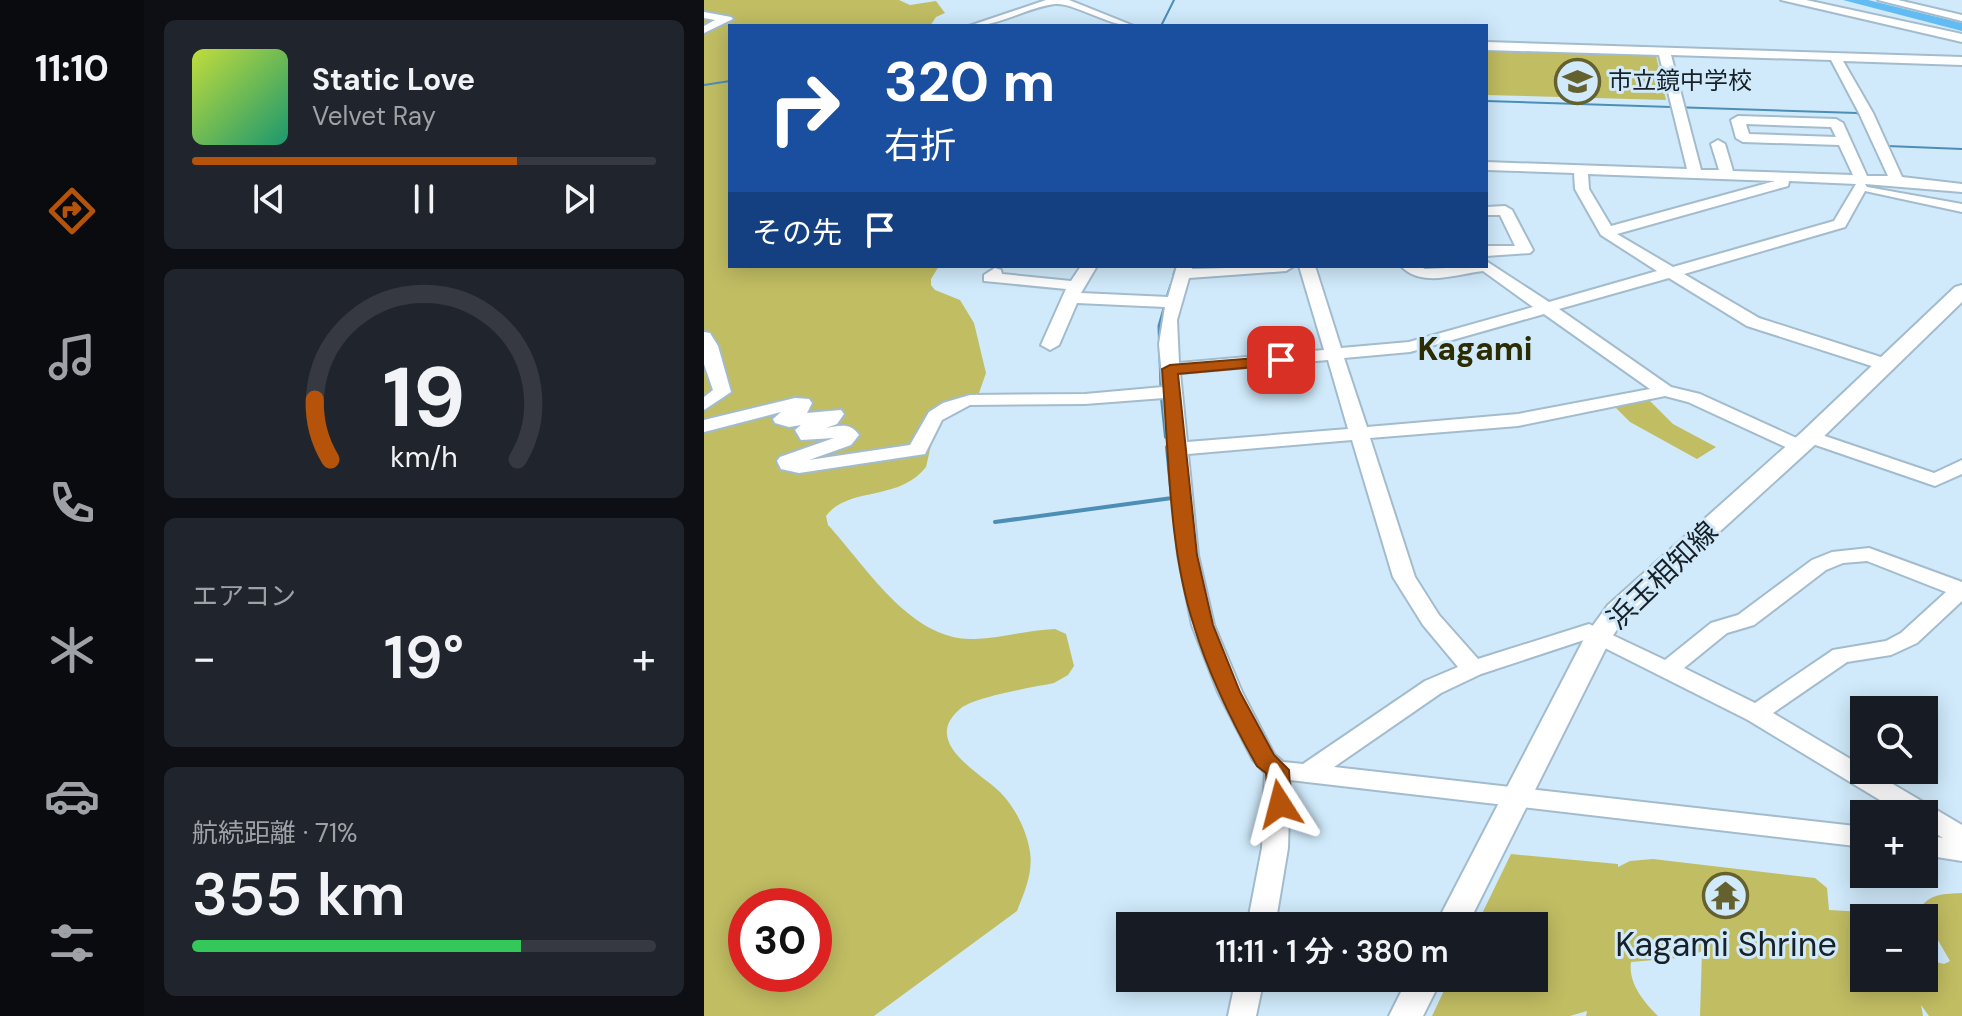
<!DOCTYPE html>
<html lang="ja">
<meta charset="utf-8">
<style>
body{margin:0;font-family:"DM Sans","Noto Sans JP",sans-serif;background:#20242c;color:#f1f3f6;height:100vh;display:flex;flex-direction:column;font-size:30px;white-space:nowrap}
*{box-sizing:border-box;margin:0}
p{font-size:26px;color:#9ea1a6}
.icon{flex:none;width:44px;height:44px;fill:none;stroke:currentColor;stroke-width:2;stroke-linecap:round;stroke-linejoin:round}
.map{position:relative;flex:1;overflow:hidden}
.panel{display:flex;flex-direction:column;gap:20px;padding:20px;background:#0d0f14;width:560px}
.panel>*{flex:none}
.guide{position:absolute;left:24px;top:24px;width:760px;height:244px;border-radius:0px;box-shadow:0 4px 20px #0003;background:#1a4fa0;color:#fff;overflow:hidden}
.controls{position:absolute;left:1146px;top:696px;display:grid;gap:16px}
.controls a{display:grid;place-items:center;width:88px;height:88px;border-radius:0px;background:#171b24;box-shadow:0 4px 20px #0003;font-size:40px}
.speed{position:absolute;left:24px;top:888px;display:flex;gap:16px;font-size:40px;font-weight:700;text-align:center}
.speed>*{display:grid;place-content:center;width:104px;height:104px;border-radius:50%;background:#171b24;box-shadow:0 4px 20px #0003;line-height:1}
.speed .limit{border:12px solid #d22;background:#fff;color:#111}
.pin{position:absolute;display:grid;place-items:center;width:68px;height:68px;color:#fff;margin:-34px;border-radius:16px;box-shadow:0 4px 12px #0006}
.me{position:absolute;width:88px;margin:-44px;rotate:351deg;stroke-linejoin:round;filter:drop-shadow(0 0 6px #0008)}
.turn{display:flex;align-items:center;gap:28px;height:168px;padding:0 24px;font-size:36px}
.turn .icon{width:104px;height:104px;stroke-width:2.5}
.turn b{display:block;font-size:56px;line-height:68px}
.then{display:flex;align-items:center;height:76px;padding:0 24px;background:#0003;gap:16px;font-size:30px}
.big{font-size:60px;font-weight:600;line-height:1.1}
.panel .card{flex:1;display:flex;flex-direction:column;justify-content:center;gap:12px;min-width:0;padding:0 28px;border-radius:12px;background:#20242c}
.panel .dial{align-items:center;gap:0}
.dial svg{height:208px;overflow:visible;fill:none;stroke:#363941;stroke-width:7;stroke-linecap:round;text-anchor:middle}
.dial text{fill:#f1f3f6;stroke:none}
.song{display:flex;align-items:center;gap:24px}
.cover{width:96px;height:96px;border-radius:12px;background:linear-gradient(135deg,hsl(70 70% 55%),hsl(160 70% 35%))}
.played{height:8px;border-radius:4px;background:linear-gradient(90deg,#b45309 70%,#363941 70%)}
.keys{display:flex;justify-content:space-around;direction:ltr}
.heat{display:flex;justify-content:space-between;align-items:center;font-size:44px;direction:ltr}
.charge{height:12px;border-radius:6px;background:linear-gradient(90deg,#34c759 71%,#363941 0)}
.trip{position:absolute;left:412px;top:912px;width:432px;height:80px;border-radius:0px;background:#171b24;box-shadow:0 4px 20px #0003;font-weight:600;line-height:80px;text-align:center}
main{display:flex;flex:1;min-height:0}
.tabs{display:flex;flex-direction:column;width:144px;justify-content:space-around;align-items:center;background:#090b0e;color:#9ea1a6}
.tabs .icon{width:56px;height:56px}
.tabs .active{color:#b45309}
.tabs b{font-size:36px;color:#f1f3f6}
.map>svg:first-child{display:block}
</style>
<main>
<nav class="tabs">
<b>11:10</b>
<svg class="icon active" aria-label="directions" viewBox="0 0 24 24"><path d="M12 3l9 9-9 9-9-9zM9 14v-3h6M13 9l2 2-2 2"/></svg>
<svg class="icon" aria-label="music" viewBox="0 0 24 24"><path d="M9 18V5l10-2v13"/><circle cx="6" cy="18" r="3"/><circle cx="16" cy="16" r="3"/></svg>
<svg class="icon" aria-label="phone" viewBox="0 0 24 24"><path d="M5 4h4l2 5-3 2q2 4 5 5l2-3 5 2v4C11 20 4 13 5 4z"/></svg>
<svg class="icon" aria-label="climate" viewBox="0 0 24 24"><path d="M12 3v18M4 7l16 10M4 17L20 7"/></svg>
<svg class="icon" aria-label="car" viewBox="0 0 24 24"><path d="M5 17H2v-5l4-1 3-4h7l3 4 3 1v5h-3M9 17h6M6 11h13"/><circle cx="7" cy="17" r="2"/><circle cx="17" cy="17" r="2"/></svg>
<svg class="icon" aria-label="filters" viewBox="0 0 24 24"><path d="M4 7h16M4 17h16"/><circle cx="9" cy="7" r="2"/><circle cx="15" cy="17" r="2"/></svg>
</nav>
<section class="panel">
<div class="card">
<div class="song"><i class="cover"></i><div><b>Static Love</b><p>Velvet Ray</p></div></div>
<div class="played"></div>
<div class="keys"><svg class="icon" aria-label="previous" viewBox="0 0 24 24"><path d="M18 5L8 12l10 7zM5 5v14"/></svg><svg class="icon" aria-label="pause" viewBox="0 0 24 24"><path d="M8 5v14M16 5v14"/></svg><svg class="icon" aria-label="next" viewBox="0 0 24 24"><path d="M6 5l10 7-10 7zM19 5v14"/></svg></div>
</div>
<div class="card dial"><svg viewBox="0 0 100 80">
<path d="M14 69A42 42 0 1 1 86 69"/>
<path d="M14 69A42 42 0 0 1 8 46" stroke="#b45309"/>
<text x="50" y="56" font-size="32" font-weight="700">19</text>
<text x="50" y="72" font-size="11">km/h</text>
</svg></div>
<div class="card"><p>エアコン</p>
<div class="heat"><a>−</a><b class="big">19°</b><a>+</a></div>
</div>
<div class="card"><p>航続距離 · 71%</p><b class="big">355 km</b><div class="charge"></div></div>
</section>
<div class="map">
<svg width="1258" height="1016" viewBox="0 0 1258 1016">
<rect width="100%" height="100%" fill="#d0eafb"/>
<path fill="#c1bd63" fill-rule="evenodd" d="M 0,0 L 195,0 L 206,5 L 232,1 L 241,13 L 232,17 L 226,26 L 26,26 L 26,266 L 235,266 L 227,279 L 227,285 L 231,290 L 256,300 L 270,323 L 282,373 L 275,393 L 236,406 L 222,467 C 195,502 144,486 122,516 L 124,525 C 162,566 207,642 271,639 C 298,638 324,630 351,629 L 362,634 L 370,666 L 364,675 L 350,683 C 330,687 269,697 256,709 C 217,742 275,772 296,792 C 311,807 323,831 326,852 C 329,873 321,891 313,911 L 170,1016 L 0,1016 ZM 42,906 L 110,906 L 110,974 L 42,974 Z
M 782,50 L 952,55 L 962,100 L 782,95 Z
M 943,398 L 969,424 L 1012,447 L 993,459 L 926,422 L 909,405 Z
M 807,854 L 914,864 L 914,867 L 926,861 L 949,859 L 1111,878 L 1123,888 L 1125,910 L 1161,912 L 1162,916 L 1175,915 L 1185,918 L 1160,918 L 1160,978 L 1220,978 L 1220,956 L 1224,960 L 1240,964 L 1246,961 L 1216,909 C 1225,893 1241,894 1258,893 L 1258,1016 L 1225,1016 L 1217,1005 L 1219,1016 L 996,1016 L 998,951 L 986,957 L 927,962 C 924,983 940,1002 954,1016 L 882,1016 L 883,1011 L 866,1016 L 728,1016 L 746,978 L 830,978 L 830,926 L 772,926 Z"/>
<g fill="none" stroke-linecap="round" stroke-linejoin="round">
<path stroke="#4c8eb6" stroke-width="2" d="M 457,26 L 470,0
M 0,85 L 26,81
M 782,101 L 1153,113 L 1158,117
M 1183,146 L 1258,149"/>
<path stroke="#4c8eb6" stroke-width="3" d="M 470,274 L 473,266
M 463,297 L 467,285
M 457,388 L 455,326 L 461,305"/>
<path stroke="#4c8eb6" stroke-width="4" d="M 458,398 L 462,437
M 291,522 L 468,498 L 463,447"/>
<path fill="#62bcf3" fill-rule="evenodd" d="M 1139,0 L 1164,0 L 1258,23 L 1258,31 Z"/>
<defs>
<path id="minor" d="M 342,0 L 365,0 L 430,26 C 404,26 369,2 351,4 C 321,8 296,26 265,26 Z
M 1174,0 L 1194,0 L 1258,15 L 1258,21 Z
M 0,12 L 27,17 L 29,19 L 0,33 L 0,26 L 11,20 L 0,18 Z
M 782,42 L 1258,57 L 1258,65 L 1139,61 L 1169,113 L 1198,177 L 1258,184 L 1258,192 L 1161,184 L 1163,187 L 1258,204 L 1258,212 L 1161,191 L 1141,227 L 980,274 L 1055,318 L 1189,361 L 1192,365 L 1189,369 L 1177,369 L 1043,326 L 965,278 L 855,309 L 967,387 L 996,394 L 1099,441 L 1097,437 L 1099,433 L 1106,431 L 1230,473 L 1258,460 L 1258,474 L 1231,486 L 1100,441 L 1104,446 L 1102,450 L 1088,450 L 984,402 L 961,396 L 814,426 L 666,438 L 711,577 L 735,615 L 774,659 L 885,624 L 961,660 L 1007,623 L 1034,615 L 1108,560 L 1128,552 L 1165,548 L 1258,582 L 1258,601 L 1213,643 L 1187,655 L 1143,662 L 1069,713 L 1160,767 L 1160,770 L 1165,770 L 1258,825 L 1258,861 L 1220,855 L 1220,835 L 1239,838 L 1220,826 L 1220,814 L 1199,814 L 1044,720 L 883,639 L 777,674 L 737,693 L 630,767 L 1160,827 L 1160,847 L 586,780 L 584,848 L 571,926 L 543,926 L 558,848 L 561,773 L 549,760 L 514,692 L 488,625 L 474,555 L 460,398 L 381,404 L 266,405 L 238,420 L 221,454 L 95,473 L 77,469 L 73,461 L 76,457 L 130,438 L 97,440 L 91,430 L 97,425 L 85,427 L 71,423 L 69,419 L 77,412 L 0,432 L 0,420 L 91,398 L 105,399 L 108,403 L 103,413 L 137,410 L 140,414 L 133,424 L 122,428 C 136,426 146,422 155,435 L 147,445 L 105,460 L 206,445 L 225,412 L 239,403 L 266,395 L 381,394 L 459,387 L 455,344 L 461,307 L 373,303 L 355,345 L 346,350 L 337,345 L 362,289 L 280,281 L 280,275 L 291,268 L 297,270 L 298,274 L 367,281 L 377,266 L 393,266 L 377,293 L 464,297 L 473,266 L 489,266 L 488,269 L 590,266 L 582,271 L 485,278 L 473,320 L 475,363 L 620,350 L 595,266 L 611,266 L 637,348 L 705,342 L 829,307 L 779,271 C 753,274 717,288 697,266 L 715,266 L 721,269 L 782,266 L 782,261 L 845,302 L 953,271 L 897,235 L 871,189 L 870,173 L 782,170 L 782,162 L 983,169 L 955,55 L 782,50 ZM 967,55 L 1127,60 L 1155,113 L 1184,176 L 1163,176 L 1139,123 L 1132,119 L 1034,116 L 1027,120 L 1032,138 L 1039,142 L 1135,145 L 1149,175 L 1029,171 L 1021,144 L 1014,140 L 1007,144 L 1015,170 L 997,170 ZM 1042,124 L 1127,127 L 1132,137 L 1045,134 ZM 884,174 L 1071,181 L 907,226 L 885,189 ZM 1085,181 L 1152,184 L 1130,221 L 969,267 L 913,234 L 1084,186 ZM 840,314 L 946,389 L 814,414 L 663,427 L 640,358 L 706,352 ZM 624,360 L 644,429 L 483,442 L 476,373 ZM 648,440 L 689,577 L 719,625 L 754,667 L 721,681 L 599,764 L 579,762 L 570,754 L 538,692 L 510,625 L 494,555 L 484,454 ZM 1163,561 L 1242,592 L 1197,633 L 1182,641 L 1129,650 L 1051,703 L 980,668 L 1023,633 L 1050,625 L 1122,570 L 1139,563 Z
M 801,206 L 808,210 L 829,250 L 826,253 L 782,256 L 782,246 L 811,246 L 796,215 L 782,215 L 782,207 Z
M 0,332 L 6,333 L 14,346 L 27,392 L 0,410 L 0,397 L 9,390 L 0,364 Z
M 532,978 L 560,978 L 552,1016 L 524,1016 Z"/>
<path id="major" d="M 1077,0 L 1102,0 L 1258,34 L 1258,42 Z
M 1258,285 L 1258,302 L 1114,442 L 922,617 L 907,638 L 763,926 L 731,926 L 882,635 L 904,605 L 1098,432 L 1251,287 Z
M 704,978 L 738,978 L 719,1016 L 685,1016 Z"/>
</defs>
<use href="#minor" stroke="#a3bccd" stroke-width="4"/>
<use href="#major" stroke="#a3bccd" stroke-width="4"/>
<use href="#minor" fill="#fff" fill-rule="evenodd"/>
<use href="#major" fill="#fff" fill-rule="evenodd"/>
</g>
<path fill="#b45309" stroke="#753606" stroke-width="2" d="M 577,356 L 583,357 L 583,364 L 474,374 L 493,555 L 509,625 L 536,692 L 570,755 L 585,770 L 587,804 L 584,810 L 576,813 L 567,810 L 564,804 L 562,773 L 553,766 C 528,722 505,675 490,626 C 464,547 465,452 458,369 L 466,365 Z"/>
<defs>
<symbol id="school-ring" viewBox="-11 -11 22 22"><circle r="9.5" fill="#d0eafb" stroke="#64612e" stroke-width="1.5"/><path d="M0-5L7-2L0 1L-7-2ZM-4 1L0 2.5L4 1V4Q0 6-4 4Z" fill="#64612e"/></symbol>
<symbol id="temple-ring" viewBox="-11 -11 22 22"><circle r="9.5" fill="#d0eafb" stroke="#64612e" stroke-width="1.5"/><path d="M0-6L5-2H3V0L6.5 2.5H4V6H1.5V3h-3V6H-4V2.5H-6.5L-3 0V-2H-5Z" fill="#64612e"/></symbol>
</defs>
<g fill-rule="evenodd">
<use href="#school-ring" x="848" y="56" width="51" height="51"/>
<use href="#temple-ring" x="996" y="870" width="51" height="51"/>
</g>
<g text-anchor="middle" stroke-width="6" stroke-linejoin="round" paint-order="stroke">
<g font-size="24" fill="#172127" stroke="#d0eafb" text-anchor="start">
<text x="904" y="89">市立鏡中学校</text>
</g>
<g font-size="28" fill="#172127" stroke="#d0eafb">
<text transform="translate(958 575) rotate(-44)" y="10">浜玉相知線</text>
</g>
<g font-size="32" font-weight="bold" fill="#2d2b00" stroke="#d0eafb">
<text x="771" y="360">Kagami</text>
</g>
<g font-size="34" fill="#172127" stroke="#d0eafb">
<text x="1022" y="956">Kagami Shrine</text>
</g>
</g>
</svg>
<div class="controls">
<a><svg class="icon" aria-label="search" viewBox="0 0 24 24"><circle cx="10" cy="10" r="6"/><path d="M15 15l6 6"/></svg></a>
<a>+</a>
<a>−</a>
</div>
<div class="speed"><div class="limit">30</div></div>
<div class="pin" style="left:577px;top:360px;background:#d93025"><svg class="icon" aria-label="arrive" viewBox="0 0 24 24"><path d="M6 21V4h12l-3 4 3 4H6"/></svg></div>
<svg class="me" style="left:576px;top:804px" viewBox="-20 -20 40 40"><path d="M0-17L14 15 0 8-14 15z" fill="#b45309" stroke="#fff" stroke-width="4"/></svg>
<div class="trip">11:11 · 1 分 · 380 m</div>
<div class="guide">
<div class="turn"><svg class="icon" aria-label="right" viewBox="0 0 24 24"><path d="M7 20v-9h11M14 6l5 5-5 5"/></svg><div><b>320 m</b>右折</div></div>
<div class="then">その先<svg class="icon" aria-label="arrive" viewBox="0 0 24 24"><path d="M6 21V4h12l-3 4 3 4H6"/></svg></div>
</div>
</div>
</main>
